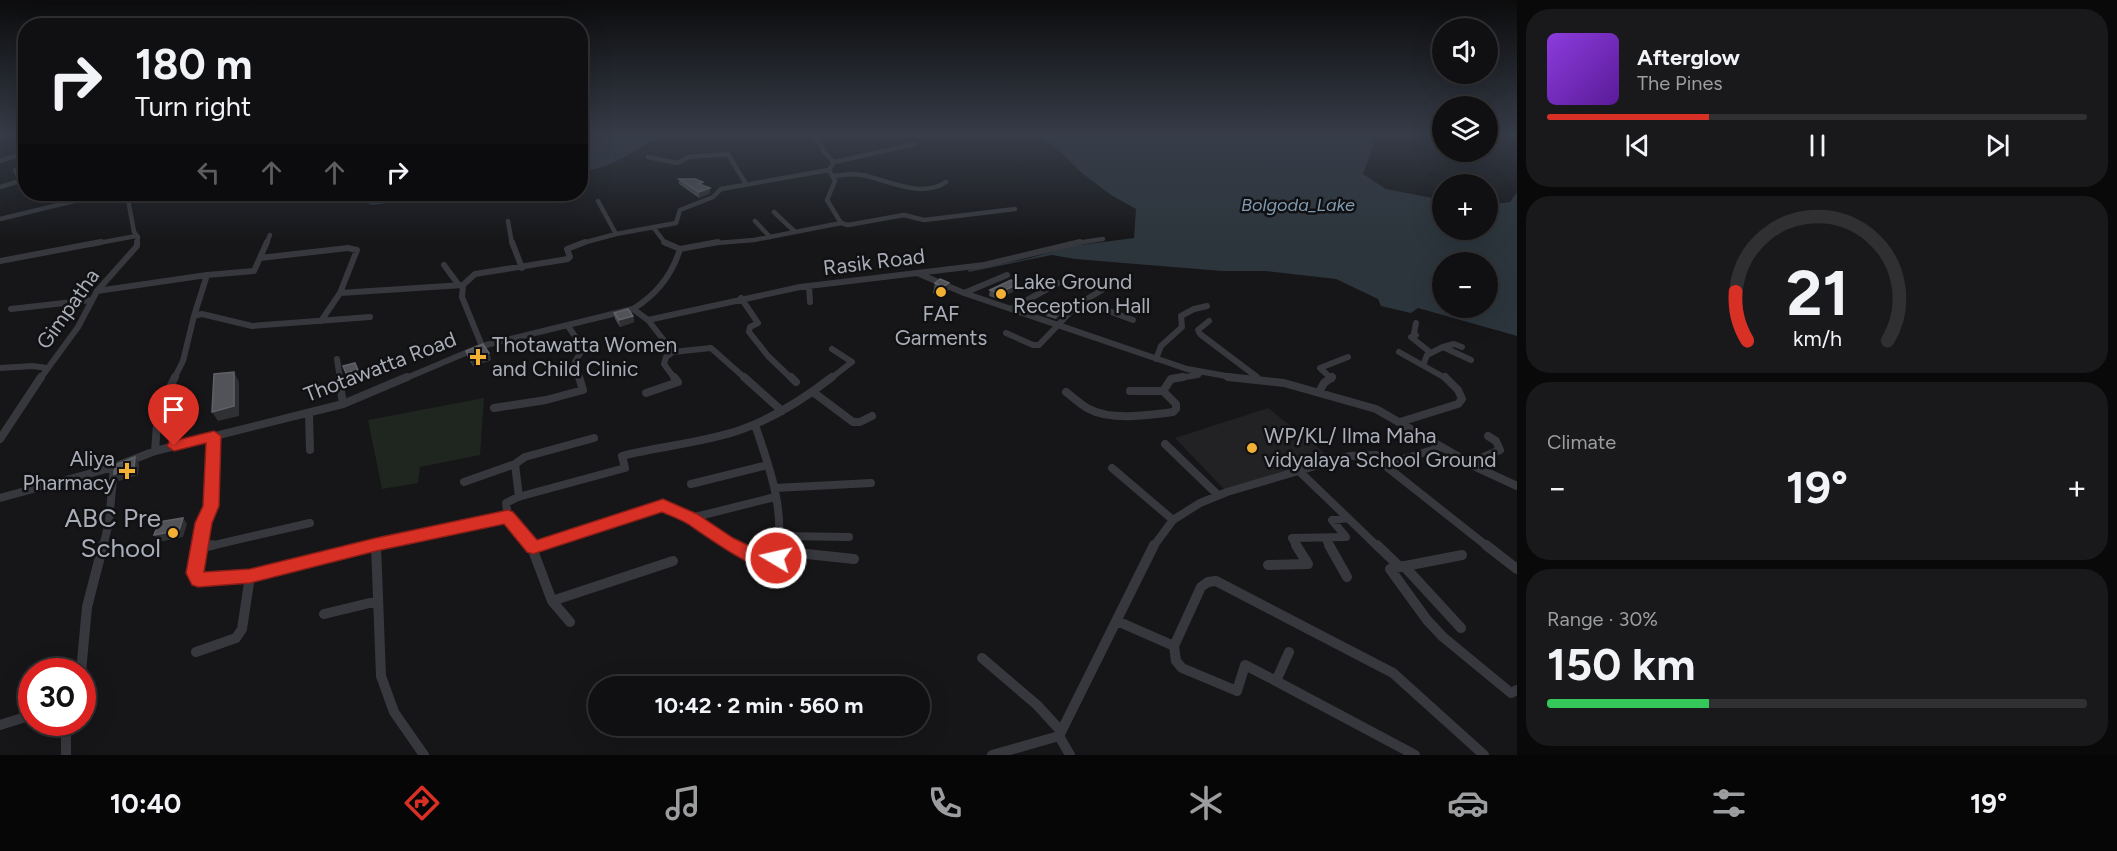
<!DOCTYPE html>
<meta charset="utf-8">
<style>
body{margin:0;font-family:Figtree,sans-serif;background:#19191b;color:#f1f3f6;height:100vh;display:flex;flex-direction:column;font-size:22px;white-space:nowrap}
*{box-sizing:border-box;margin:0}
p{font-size:20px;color:#9c9d9f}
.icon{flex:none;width:33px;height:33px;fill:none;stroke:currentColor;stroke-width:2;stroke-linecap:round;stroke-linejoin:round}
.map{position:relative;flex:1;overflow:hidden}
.details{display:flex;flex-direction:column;gap:9px;padding:9px;background:#09090a;width:600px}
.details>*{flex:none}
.banner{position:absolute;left:18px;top:18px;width:570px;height:183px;border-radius:24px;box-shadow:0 6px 24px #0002,0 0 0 2px #303032;background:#101012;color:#f1f3f6;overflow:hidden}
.controls{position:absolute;left:1432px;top:18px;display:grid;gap:12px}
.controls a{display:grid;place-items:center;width:66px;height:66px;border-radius:50%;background:#101012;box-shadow:0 6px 24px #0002,0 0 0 2px #303032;font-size:30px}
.speed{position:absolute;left:18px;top:658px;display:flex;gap:12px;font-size:30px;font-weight:700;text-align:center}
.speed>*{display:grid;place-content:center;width:78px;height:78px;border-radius:50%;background:#101012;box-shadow:0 6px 24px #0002,0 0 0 2px #303032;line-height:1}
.speed .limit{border:9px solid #d22;background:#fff;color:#111}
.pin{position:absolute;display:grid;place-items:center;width:51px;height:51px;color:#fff;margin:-62px -26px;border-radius:50% 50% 50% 0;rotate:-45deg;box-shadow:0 0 6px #0007}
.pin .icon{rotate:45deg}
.me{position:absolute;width:66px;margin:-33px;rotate:279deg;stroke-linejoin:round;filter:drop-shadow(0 0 4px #0008)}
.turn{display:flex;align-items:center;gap:21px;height:126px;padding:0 18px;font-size:27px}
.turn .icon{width:78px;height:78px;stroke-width:2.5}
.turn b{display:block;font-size:42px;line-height:51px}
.lanes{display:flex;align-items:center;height:57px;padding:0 18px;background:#0003;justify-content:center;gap:30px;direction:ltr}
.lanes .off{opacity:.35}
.big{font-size:45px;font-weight:700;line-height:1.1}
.details .tile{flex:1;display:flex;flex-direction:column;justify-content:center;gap:9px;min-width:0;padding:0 21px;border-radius:24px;background:#19191b}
.details .dial{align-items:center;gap:0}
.dial svg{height:156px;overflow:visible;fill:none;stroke:#303032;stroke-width:7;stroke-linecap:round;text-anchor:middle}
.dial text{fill:#f1f3f6;stroke:none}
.song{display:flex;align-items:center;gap:18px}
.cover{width:72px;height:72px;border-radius:9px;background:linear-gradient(135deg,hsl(270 70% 55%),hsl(270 70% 35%))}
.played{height:6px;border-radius:3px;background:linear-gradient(90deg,#d93025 30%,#303032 30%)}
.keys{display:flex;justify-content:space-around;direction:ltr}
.heat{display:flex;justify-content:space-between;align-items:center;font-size:33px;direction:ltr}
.charge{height:9px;border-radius:4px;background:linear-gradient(90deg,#34c759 30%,#303032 0)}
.trip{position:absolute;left:588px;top:676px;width:342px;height:60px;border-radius:30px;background:#101012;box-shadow:0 6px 24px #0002,0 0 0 2px #303032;font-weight:700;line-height:60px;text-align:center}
.dock{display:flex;height:96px;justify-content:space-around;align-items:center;background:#060607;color:#9c9d9f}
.dock .icon{width:42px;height:42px}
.dock .current{color:#d93025}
.dock b{font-size:27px;color:#f1f3f6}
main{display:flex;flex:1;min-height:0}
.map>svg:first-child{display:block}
</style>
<main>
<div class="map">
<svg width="1517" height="755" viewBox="0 0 1517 755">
<rect width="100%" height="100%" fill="#161618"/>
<path fill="#222225" d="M 1268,408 L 1331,458 L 1224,489 L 1175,438 Z"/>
<path fill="#1e261f" d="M 484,398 L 480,455 L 420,467 L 418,483 L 382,489 L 368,420 Z"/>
<path fill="#2c353c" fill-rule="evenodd" d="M 581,135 L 677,135 C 671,136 664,137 659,139 C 634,148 609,172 581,170 Z
M 1032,135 L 1369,135 L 1376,139 L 1363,174 L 1386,189 L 1443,200 L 1443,230 L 1488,230 L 1488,205 L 1510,202 L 1517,192 L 1517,336 L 1418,308 L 1411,313 L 1381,306 L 1378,299 L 1336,279 L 1265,271 L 1222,271 L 1075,259 L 1052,255 L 969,272 L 968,270 L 1026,259 L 1072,246 L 1134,238 L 1136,209 L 1111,195 L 1082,173 L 1053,145 ZM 1443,262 L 1488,262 L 1488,308 L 1443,308 Z
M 379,194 L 465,194 L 429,203 L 392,202 L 373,205 L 363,202 Z"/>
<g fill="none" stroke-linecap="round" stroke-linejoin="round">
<path stroke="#37383d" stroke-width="4.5" d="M 648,157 L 677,163 L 688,157 L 728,154 L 746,184
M 0,161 L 26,152
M 834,162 L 915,144
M 15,170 L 21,181
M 833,176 C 842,175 853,173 862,175 C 888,180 921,199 946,182
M 0,187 L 26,179
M 127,194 L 134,232 L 138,237 L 137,244
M 598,201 L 616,234
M 774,212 L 795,232
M 0,219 L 103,194
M 508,221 L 512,244
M 755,221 L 770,237
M 841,223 L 848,225 L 904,215 L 924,220 L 1015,209
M 653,227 L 666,244
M 93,244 L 136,236
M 266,244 L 270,235
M 579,244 L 616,234 L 676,223 L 680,210 L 713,197 L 721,189 L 829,170
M 705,244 L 754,240 L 841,223 L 827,200 L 835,181 L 829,170 L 834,162 L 823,151 L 822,145 L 813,138 L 823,135
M 1070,244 L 1103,239"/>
<path stroke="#37383d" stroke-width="6" d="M 512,242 L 522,268
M 664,242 L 680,249
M 260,258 L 348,248 L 357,250 L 340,293 L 321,321
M 0,261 L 101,242
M 444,265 L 458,284
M 917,273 L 964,293 L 1187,369 L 1243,379
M 809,286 L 810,302
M 97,291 L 207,275 L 254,271 L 267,242
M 340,293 L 463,285
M 964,293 L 1007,275
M 741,298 L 758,323 L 750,327 L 749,332 L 768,356 L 792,379
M 1082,301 L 1133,320
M 11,309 L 91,300
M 633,309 L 648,320 L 673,352 L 711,348 L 746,379
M 1011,309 L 1058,283
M 194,316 L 207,275
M 648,320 L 800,287 L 984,265 L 1080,242
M 1209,321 L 1198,330 L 1200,334 L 1257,377
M 1416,323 L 1414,333 L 1416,335 L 1411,337 L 1431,353
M 568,326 L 583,348 L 575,362 L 580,379
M 1006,333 L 1033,345 L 1039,345 L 1077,305 L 1102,290
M 482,346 L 462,297 L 463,285 L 475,274 L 568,259 L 570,257 L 567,249 L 585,242
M 1443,347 L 1454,344 L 1462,347
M 673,352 L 666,357 L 664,364 L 675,379
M 1399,352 L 1447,379
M 337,359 L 340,379
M 1156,359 L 1161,346 L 1182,327 L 1181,316 L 1194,309 L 1207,306
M 1424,363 L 1427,355 L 1443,347 L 1471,360
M 0,368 L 33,366 L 47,368
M 40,379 L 78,327 L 97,291 L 137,246 L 137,242
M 174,379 L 183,361 L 194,316 L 202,314 L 252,326 L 370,317
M 404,379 L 482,346 L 633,309 C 656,295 672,275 680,249 L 718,242
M 830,379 L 852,362 L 832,349
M 1173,379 L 1198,375 L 1200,372
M 1332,379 L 1320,368 L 1348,357"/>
<path stroke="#37383d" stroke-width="8" d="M 339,377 L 343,404
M 744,377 L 782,411
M 791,377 L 796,382
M 1228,377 L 1284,383 L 1376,409 L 1478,468 L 1517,486
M 1130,391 L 1163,391 L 1171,379 L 1183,377
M 813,392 L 853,422 L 860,422 L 872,416
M 1066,392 C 1073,397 1081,405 1089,409 C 1111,421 1149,415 1173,412 L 1176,409 L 1176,404 L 1163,391
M 1319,392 L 1324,383 L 1332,377
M 646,393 L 678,382 L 674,377
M 494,408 L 546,400 L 583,390 L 579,377
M 309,413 L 310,450
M 1400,422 L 1458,404 L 1462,399 L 1458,390 L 1445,377
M 755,425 C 768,463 784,506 778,547
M 0,439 L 41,377
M 1165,444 L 1218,495
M 1442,447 L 1400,460 L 1386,459 L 1387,467 L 1488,547
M 155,451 L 158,411 L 175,377
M 1469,463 L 1500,450 L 1496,441 L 1488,436
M 515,464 L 519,497
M 1112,468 L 1173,520
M 1299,471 L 1378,547
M 464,482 L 515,464 L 525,457 L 594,438
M 691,484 L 768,465
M 775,488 L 871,483
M 0,498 L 114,467 L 155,451 L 343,404 L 407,377
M 508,517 L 532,547
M 691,518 L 775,497
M 780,536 L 849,537
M 1325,538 L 1330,547
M 376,545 L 508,517 L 506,503 L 518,497 L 625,468 L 622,456 C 661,446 702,443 740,430 C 774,418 804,399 832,377
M 103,547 L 109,522 L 114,467
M 199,547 L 203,523 L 211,506 L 214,436
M 206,547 L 310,523
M 370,547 L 376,547
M 537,547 L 663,505 L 691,518 L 735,547
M 1153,547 L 1173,520 L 1200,503 L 1227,492 L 1349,456 L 1376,455 L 1386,459
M 1297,547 L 1292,538 L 1346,537 L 1332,520 L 1348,518"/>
<path stroke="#37383d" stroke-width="10" d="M 199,545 L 195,573 L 198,580 L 250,576 L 376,545
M 376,545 L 381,676 L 394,712 L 424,755
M 531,545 L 552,601 L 570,622
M 731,545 L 771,563 L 778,545
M 1329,545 L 1347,577
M 1377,545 L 1400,567
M 1486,545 L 1517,569
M 199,548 L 212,545
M 533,548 L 542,545
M 778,551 L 854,559
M 1462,555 L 1390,569 L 1427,620 L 1443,637 L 1511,693 L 1517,690
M 1268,565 L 1308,564 L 1296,545
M 1404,566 L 1461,628
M 552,601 L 673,561
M 324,614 L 378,601
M 1117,621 L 1174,646
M 196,652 L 236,638 L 242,629 L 250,576
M 1289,652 L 1276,681 L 1245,665 L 1237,691 L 1182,668 L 1176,661 L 1174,646 L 1201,587 L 1208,582 L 1216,581 L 1393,673 L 1484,755
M 982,658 L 1037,705 L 1060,730
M 81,672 L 87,607 L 103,545
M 1276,681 L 1415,755
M 66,723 L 66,755
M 0,725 L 32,715
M 1059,736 L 1070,755
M 992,755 L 1059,736 L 1154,545"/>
</g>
<path fill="#47494d" d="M 679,179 L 703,185 L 710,193 L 699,198 L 679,184 Z
M 935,283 L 949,283 L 948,292 L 942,296 L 933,293 Z
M 1018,284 L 1016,290 L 998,299 L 989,296 L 990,290 Z
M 1049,306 L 1063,306 L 1060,315 L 1056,319 L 1046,316 Z
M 614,313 L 633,316 L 634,322 L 620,327 L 615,319 Z
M 466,351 L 489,353 L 491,360 L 473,366 L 468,358 Z"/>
<path fill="#2f3033" d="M 710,188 L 710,193 L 699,198 L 699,192 Z
M 949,283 L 948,292 L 942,296 L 943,287 Z
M 1018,284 L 1016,290 L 998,299 L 999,293 Z
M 1063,306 L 1060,315 L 1056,319 L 1059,310 Z
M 633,316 L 634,322 L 620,327 L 619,320 Z
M 489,353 L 491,360 L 473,366 L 471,359 Z
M 358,370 L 360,376 L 348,380 L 346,373 Z
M 234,372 L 239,382 L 239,416 L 218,421 L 212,412 Z
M 135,457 L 139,464 L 138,475 L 119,481 L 114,474 Z
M 183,518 L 187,524 L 183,537 L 159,542 L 154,535 Z"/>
<path fill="#525359" stroke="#5f6168" stroke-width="1.5" d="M 679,179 L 695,179 L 703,182 L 699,184 L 710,188 L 699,192 Z
M 940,279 L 949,283 L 943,287 L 935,283 Z
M 1011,280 L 1018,284 L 999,293 L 990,290 Z
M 1053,302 L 1063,306 L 1059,310 L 1049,306 Z
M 628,309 L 633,316 L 619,320 L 614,313 Z
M 483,344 L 489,353 L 471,359 L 466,351 Z
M 355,363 L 358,370 L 346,373 L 343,366 Z
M 234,372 L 234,406 L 212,412 L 214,374 Z
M 135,457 L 134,469 L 114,474 L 115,465 Z
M 183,518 L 179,530 L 154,535 L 159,522 Z"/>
<linearGradient id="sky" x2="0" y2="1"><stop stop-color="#0c0c0d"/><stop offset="0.56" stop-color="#363c48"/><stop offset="1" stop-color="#363c48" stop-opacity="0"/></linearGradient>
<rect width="1517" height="241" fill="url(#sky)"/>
<path fill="#d93025" stroke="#8d1f18" stroke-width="1.5" d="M 214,431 L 221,436 L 219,506 L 212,523 L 204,572 L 250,569 L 376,538 L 508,510 L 513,512 L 537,540 L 663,499 L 697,514 L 733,538 L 768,555 L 776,551 L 782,553 L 784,558 C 782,563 777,570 771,570 C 754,571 703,534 688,524 C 680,519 671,516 662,512 L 533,554 L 527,552 L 504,524 L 376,551 L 250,583 L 198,587 L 192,585 L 186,573 L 195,523 L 203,506 L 206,443 L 174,451 L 167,446 L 169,442 Z"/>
<g fill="#f2b134" stroke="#111113" stroke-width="2">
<circle cx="941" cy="292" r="6"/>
<circle cx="1001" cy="294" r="6"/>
<path d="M475 348h6v6h6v6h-6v6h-6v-6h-6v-6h6z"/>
<circle cx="1252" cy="448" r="6"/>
<path d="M124 462h6v6h6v6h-6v6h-6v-6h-6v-6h6z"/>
<circle cx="173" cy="533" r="6"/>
</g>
<g text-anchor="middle" stroke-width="5" stroke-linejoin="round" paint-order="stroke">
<g font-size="18" font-style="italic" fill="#7f9bb3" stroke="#111113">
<text x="1298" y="211">Bolgoda_Lake</text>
</g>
<g font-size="21" fill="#a8adb8" stroke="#111113">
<text transform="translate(874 262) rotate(-7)" y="7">Rasik Road</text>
<text transform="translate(68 309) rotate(-55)" y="7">Gimpatha</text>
<text transform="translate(380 367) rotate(-21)" y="7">Thotawatta Road</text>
</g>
<g font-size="21" fill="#a8adb8" stroke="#111113" text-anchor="start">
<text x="1013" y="289">Lake Ground<tspan x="1013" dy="24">Reception Hall</tspan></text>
<text x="941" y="321" text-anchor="middle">FAF<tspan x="941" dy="24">Garments</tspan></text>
<text x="492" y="352">Thotawatta Women<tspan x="492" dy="24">and Child Clinic</tspan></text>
<text x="1264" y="443">WP/KL/ Ilma Maha<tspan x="1264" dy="24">vidyalaya School Ground</tspan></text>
<text x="115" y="466" text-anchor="end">Aliya<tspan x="115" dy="24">Pharmacy</tspan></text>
</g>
<g font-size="26" fill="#a8adb8" stroke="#111113" text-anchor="end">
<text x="161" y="527">ABC Pre<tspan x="161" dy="30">School</tspan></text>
</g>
</g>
</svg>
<div class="controls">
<a><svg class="icon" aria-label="sound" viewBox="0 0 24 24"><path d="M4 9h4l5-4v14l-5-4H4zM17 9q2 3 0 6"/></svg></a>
<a><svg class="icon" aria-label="layers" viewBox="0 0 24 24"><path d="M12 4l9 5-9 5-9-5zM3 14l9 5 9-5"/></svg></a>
<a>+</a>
<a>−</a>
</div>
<div class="speed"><div class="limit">30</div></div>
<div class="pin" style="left:174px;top:446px;background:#d93025"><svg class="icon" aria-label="arrive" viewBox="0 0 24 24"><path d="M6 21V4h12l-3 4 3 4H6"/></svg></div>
<svg class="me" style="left:776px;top:558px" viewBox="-20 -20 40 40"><circle r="17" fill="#d93025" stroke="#fff" stroke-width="3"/><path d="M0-11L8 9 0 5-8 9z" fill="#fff"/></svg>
<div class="trip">10:42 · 2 min · 560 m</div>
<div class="banner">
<div class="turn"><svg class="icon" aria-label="right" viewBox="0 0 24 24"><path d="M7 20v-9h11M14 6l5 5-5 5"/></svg><div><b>180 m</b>Turn right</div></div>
<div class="lanes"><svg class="icon off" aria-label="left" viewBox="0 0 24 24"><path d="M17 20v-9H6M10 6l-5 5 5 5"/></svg><svg class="icon off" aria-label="ahead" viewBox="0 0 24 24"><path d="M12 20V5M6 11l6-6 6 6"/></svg><svg class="icon off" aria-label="ahead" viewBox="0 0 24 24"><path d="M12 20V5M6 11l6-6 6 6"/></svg><svg class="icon" aria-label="right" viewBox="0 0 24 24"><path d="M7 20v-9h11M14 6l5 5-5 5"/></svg></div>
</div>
</div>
<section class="details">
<div class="tile">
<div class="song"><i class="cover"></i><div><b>Afterglow</b><p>The Pines</p></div></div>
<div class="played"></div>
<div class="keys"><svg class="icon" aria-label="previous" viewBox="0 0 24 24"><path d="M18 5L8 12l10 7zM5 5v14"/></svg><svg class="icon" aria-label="pause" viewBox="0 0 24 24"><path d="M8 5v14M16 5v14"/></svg><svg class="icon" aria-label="next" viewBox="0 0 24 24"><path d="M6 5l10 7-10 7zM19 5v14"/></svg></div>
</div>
<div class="tile dial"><svg viewBox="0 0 100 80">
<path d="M14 69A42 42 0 1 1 86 69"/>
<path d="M14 69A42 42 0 0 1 8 44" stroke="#d93025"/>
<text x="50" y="56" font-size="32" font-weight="700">21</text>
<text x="50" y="72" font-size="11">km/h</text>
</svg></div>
<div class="tile"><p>Climate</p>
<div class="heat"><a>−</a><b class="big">19°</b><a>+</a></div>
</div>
<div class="tile"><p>Range · 30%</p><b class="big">150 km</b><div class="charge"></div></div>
</section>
</main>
<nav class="dock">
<b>10:40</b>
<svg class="icon current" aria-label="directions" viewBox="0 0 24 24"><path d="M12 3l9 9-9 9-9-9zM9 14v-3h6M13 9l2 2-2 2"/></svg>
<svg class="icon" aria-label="music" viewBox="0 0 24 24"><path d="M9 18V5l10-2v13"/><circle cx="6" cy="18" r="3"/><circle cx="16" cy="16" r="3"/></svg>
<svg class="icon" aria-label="phone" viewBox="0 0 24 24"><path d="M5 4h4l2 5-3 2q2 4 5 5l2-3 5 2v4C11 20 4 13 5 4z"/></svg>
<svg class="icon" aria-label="climate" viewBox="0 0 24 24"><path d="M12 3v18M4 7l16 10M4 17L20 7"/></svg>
<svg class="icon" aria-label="car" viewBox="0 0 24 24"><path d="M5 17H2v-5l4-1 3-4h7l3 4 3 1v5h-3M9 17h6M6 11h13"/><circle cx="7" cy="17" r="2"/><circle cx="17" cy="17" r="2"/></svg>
<svg class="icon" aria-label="filters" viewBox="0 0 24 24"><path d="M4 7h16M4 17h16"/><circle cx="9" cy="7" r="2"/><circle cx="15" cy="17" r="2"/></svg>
<b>19°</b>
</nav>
